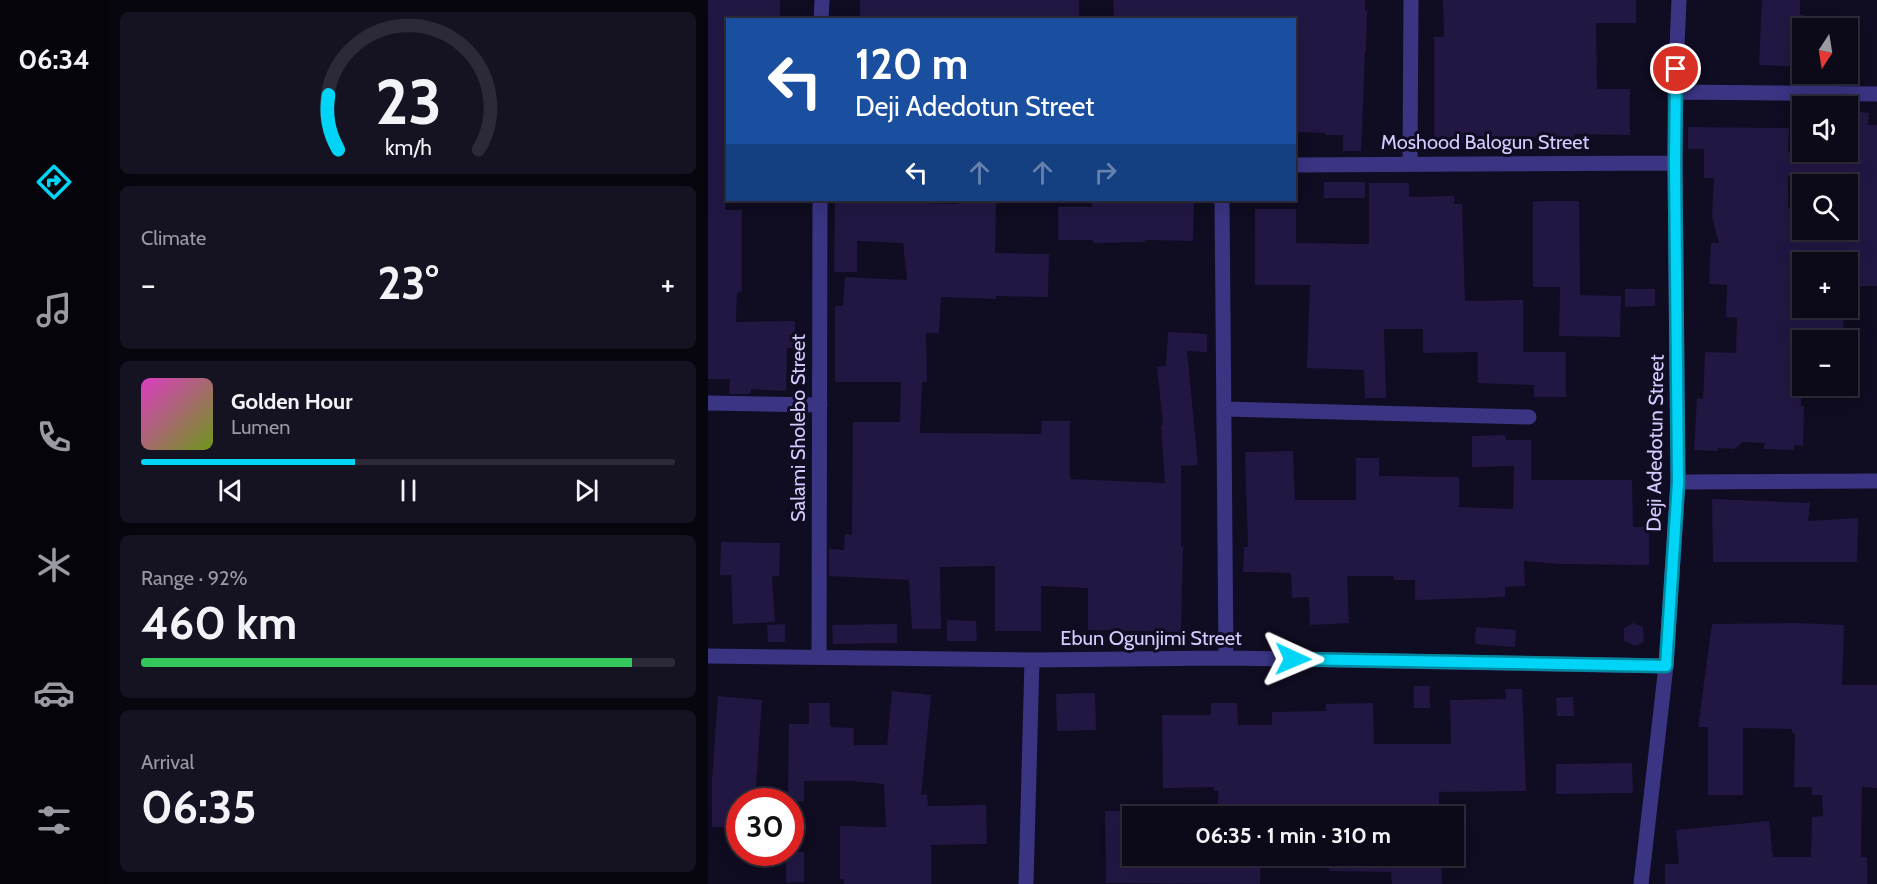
<!DOCTYPE html>
<meta charset="utf-8">
<style>
body{margin:0;font-family:Cabin,sans-serif;background:#151222;color:#f1f3f6;height:100vh;display:flex;flex-direction:column;font-size:22px;white-space:nowrap}
*{box-sizing:border-box;margin:0}
p{font-size:20px;color:#9a9aa2}
.icon{flex:none;width:33px;height:33px;fill:none;stroke:currentColor;stroke-width:2;stroke-linecap:round;stroke-linejoin:round}
.map{position:relative;flex:1;overflow:hidden}
.drawer{display:flex;flex-direction:column;gap:12px;padding:12px;background:#07050e;width:600px}
.drawer>*{flex:none}
.top-card{position:absolute;left:18px;top:18px;width:570px;height:183px;border-radius:0px;box-shadow:0 6px 24px #0002,0 0 0 2px #2c2a38;background:#1a4fa0;color:#fff;overflow:hidden}
.needle{width:39px;rotate:192deg}
.buttons{position:absolute;left:1084px;top:18px;display:grid;gap:12px}
.buttons a{display:grid;place-items:center;width:66px;height:66px;border-radius:0px;background:#0c0919;box-shadow:0 6px 24px #0002,0 0 0 2px #2c2a38;font-size:30px}
.speed{position:absolute;left:18px;top:788px;display:flex;gap:12px;font-size:30px;font-weight:700;text-align:center}
.speed>*{display:grid;place-content:center;width:78px;height:78px;border-radius:50%;background:#0c0919;box-shadow:0 6px 24px #0002,0 0 0 2px #2c2a38;line-height:1}
.speed .limit{border:9px solid #d22;background:#fff;color:#111}
.pin{position:absolute;display:grid;place-items:center;width:51px;height:51px;color:#fff;margin:-26px;border:3px solid #fff;border-radius:50%;box-shadow:0 2px 6px #0007}
.me{position:absolute;width:66px;margin:-33px;rotate:91deg;stroke-linejoin:round;filter:drop-shadow(0 0 4px #0008)}
.turn{display:flex;align-items:center;gap:21px;height:126px;padding:0 30px;font-size:27px}
.turn .icon{width:78px;height:78px;stroke-width:2.5}
.turn b{display:block;font-size:42px;line-height:51px}
.lanes{display:flex;align-items:center;height:57px;padding:0 30px;background:#0003;justify-content:center;gap:30px;direction:ltr}
.lanes .off{opacity:.35}
.big{font-size:45px;font-weight:800;line-height:1.1}
.drawer .card{flex:1;display:flex;flex-direction:column;justify-content:center;gap:9px;min-width:0;padding:0 21px;border-radius:9px;background:#151222}
.drawer .dial{align-items:center;gap:0}
.dial svg{height:156px;overflow:visible;fill:none;stroke:#2c2a38;stroke-width:7;stroke-linecap:round;text-anchor:middle}
.dial text{fill:#f1f3f6;stroke:none}
.song{display:flex;align-items:center;gap:18px}
.cover{width:72px;height:72px;border-radius:9px;background:linear-gradient(135deg,hsl(310 70% 55%),hsl(80 70% 35%))}
.played{height:6px;border-radius:3px;background:linear-gradient(90deg,#00d5f7 40%,#2c2a38 40%)}
.keys{display:flex;justify-content:space-around;direction:ltr}
.heat{display:flex;justify-content:space-between;align-items:center;font-size:33px;direction:ltr}
.charge{height:9px;border-radius:4px;background:linear-gradient(90deg,#34c759 92%,#2c2a38 0)}
.trip{position:absolute;left:414px;top:806px;width:342px;height:60px;border-radius:0px;background:#0c0919;box-shadow:0 6px 24px #0002,0 0 0 2px #2c2a38;font-weight:800;line-height:60px;text-align:center}
main{display:flex;flex:1;min-height:0}
.dock{display:flex;flex-direction:column;width:108px;justify-content:space-around;align-items:center;background:#05040a;color:#9a9aa2}
.dock .icon{width:42px;height:42px}
.dock .selected{color:#00d5f7}
.dock b{font-size:27px;color:#f1f3f6}
.map>svg:first-child{display:block}
</style>
<main>
<nav class="dock">
<b>06:34</b>
<svg class="icon selected" aria-label="directions" viewBox="0 0 24 24"><path d="M12 3l9 9-9 9-9-9zM9 14v-3h6M13 9l2 2-2 2"/></svg>
<svg class="icon" aria-label="music" viewBox="0 0 24 24"><path d="M9 18V5l10-2v13"/><circle cx="6" cy="18" r="3"/><circle cx="16" cy="16" r="3"/></svg>
<svg class="icon" aria-label="phone" viewBox="0 0 24 24"><path d="M5 4h4l2 5-3 2q2 4 5 5l2-3 5 2v4C11 20 4 13 5 4z"/></svg>
<svg class="icon" aria-label="climate" viewBox="0 0 24 24"><path d="M12 3v18M4 7l16 10M4 17L20 7"/></svg>
<svg class="icon" aria-label="car" viewBox="0 0 24 24"><path d="M5 17H2v-5l4-1 3-4h7l3 4 3 1v5h-3M9 17h6M6 11h13"/><circle cx="7" cy="17" r="2"/><circle cx="17" cy="17" r="2"/></svg>
<svg class="icon" aria-label="filters" viewBox="0 0 24 24"><path d="M4 7h16M4 17h16"/><circle cx="9" cy="7" r="2"/><circle cx="15" cy="17" r="2"/></svg>
</nav>
<section class="drawer">
<div class="card dial"><svg viewBox="0 0 100 80">
<path d="M14 69A42 42 0 1 1 86 69"/>
<path d="M14 69A42 42 0 0 1 9 41" stroke="#00d5f7"/>
<text x="50" y="56" font-size="32" font-weight="700">23</text>
<text x="50" y="72" font-size="11">km/h</text>
</svg></div>
<div class="card"><p>Climate</p>
<div class="heat"><a>−</a><b class="big">23°</b><a>+</a></div>
</div>
<div class="card">
<div class="song"><i class="cover"></i><div><b>Golden Hour</b><p>Lumen</p></div></div>
<div class="played"></div>
<div class="keys"><svg class="icon" aria-label="previous" viewBox="0 0 24 24"><path d="M18 5L8 12l10 7zM5 5v14"/></svg><svg class="icon" aria-label="pause" viewBox="0 0 24 24"><path d="M8 5v14M16 5v14"/></svg><svg class="icon" aria-label="next" viewBox="0 0 24 24"><path d="M6 5l10 7-10 7zM19 5v14"/></svg></div>
</div>
<div class="card"><p>Range · 92%</p><b class="big">460 km</b><div class="charge"></div></div>
<div class="card"><p>Arrival</p><b class="big">06:35</b></div>
</section>
<div class="map">
<svg width="1169" height="884" viewBox="0 0 1169 884">
<rect width="100%" height="100%" fill="#100c21"/>
<path fill="#221743" fill-rule="evenodd" d="M 0,0 L 72,0 L 72,20 L 20,20 L 20,158 L 17,210 L 34,210 L 34,291 L 29,293 L 28,322 L 87,321 L 87,348 L 79,348 L 78,391 L 43,389 L 42,394 L 21,394 L 22,379 L 0,379 Z
M 152,0 L 371,0 L 371,20 L 152,20 Z
M 405,0 L 657,0 L 657,10 L 659,10 L 658,51 L 657,51 L 653,151 L 635,151 L 635,135 L 617,135 L 618,133 L 586,132 L 586,20 L 406,20 Z
M 735,0 L 928,0 L 928,23 L 888,23 L 889,89 L 922,89 L 922,135 L 866,134 L 866,141 L 835,142 L 835,137 L 757,136 L 757,143 L 726,143 L 726,37 L 736,37 Z
M 1054,0 L 1092,0 L 1092,15 L 1095,15 L 1095,67 L 1051,65 Z
M 1140,111 L 1161,113 L 1160,125 L 1169,125 L 1169,286 L 1140,286 L 1140,262 L 1095,262 L 1094,308 L 1136,308 L 1135,340 L 1093,340 L 1093,406 L 1096,406 L 1095,446 L 1086,445 L 1086,450 L 1056,449 L 1057,443 L 1035,442 L 1026,449 L 1010,448 L 1009,451 L 986,450 L 989,398 L 995,399 L 997,352 L 1028,353 L 1029,318 L 1018,317 L 1019,285 L 1001,284 L 1003,243 L 1011,243 L 1004,217 L 1006,178 L 996,178 L 996,149 L 980,149 L 980,127 L 1081,128 L 1080,152 L 1140,152 ZM 1080,176 L 1140,178 L 1140,230 L 1095,230 L 1095,209 L 1080,208 Z
M 616,182 L 657,182 L 657,198 L 616,198 Z
M 661,183 L 701,183 L 701,197 L 746,196 L 746,204 L 754,204 L 757,301 L 815,300 L 815,352 L 858,352 L 858,397 L 826,397 L 826,385 L 770,383 L 770,352 L 715,353 L 715,329 L 676,329 L 678,398 L 657,398 L 656,370 L 599,368 L 602,285 L 547,285 L 547,209 L 588,209 L 588,243 L 661,244 Z
M 127,200 L 249,204 L 249,200 L 288,201 L 287,253 L 341,254 L 340,297 L 288,296 L 288,299 L 233,297 L 231,333 L 218,333 L 219,382 L 214,382 L 212,433 L 333,434 L 334,421 L 362,421 L 362,479 L 457,483 L 453,425 L 455,425 L 449,367 L 458,366 L 460,332 L 499,334 L 499,352 L 479,351 L 490,465 L 473,466 L 473,546 L 475,546 L 473,632 L 380,630 L 380,588 L 333,586 L 333,631 L 287,631 L 287,566 L 232,567 L 233,629 L 204,629 L 201,580 L 121,576 L 121,549 L 136,550 L 137,534 L 144,535 L 145,422 L 192,422 L 193,382 L 127,382 L 127,306 L 135,306 L 137,277 L 199,280 L 195,243 L 149,241 L 149,272 L 126,272 Z
M 383,200 L 486,200 L 485,241 L 437,240 L 437,242 L 385,243 L 385,240 L 350,240 L 350,207 L 384,207 Z
M 837,201 L 871,201 L 872,295 L 913,296 L 912,337 L 851,336 L 852,287 L 825,287 L 825,202 Z
M 917,289 L 947,289 L 947,306 L 917,307 Z
M 797,435 L 798,440 L 823,440 L 823,480 L 924,480 L 925,527 L 941,527 L 941,565 L 852,564 L 816,561 L 817,586 L 797,587 L 797,597 L 707,600 L 707,580 L 686,580 L 686,576 L 639,576 L 641,623 L 602,625 L 601,597 L 584,598 L 583,573 L 535,572 L 536,547 L 540,547 L 537,452 L 585,451 L 587,500 L 648,500 L 648,458 L 671,458 L 671,476 L 751,477 L 751,507 L 805,509 L 806,466 L 764,467 L 764,436 Z
M 1004,499 L 1102,503 L 1100,521 L 1150,518 L 1149,562 L 1005,562 Z
M 13,542 L 72,543 L 71,576 L 64,576 L 67,622 L 25,624 L 23,575 L 12,575 Z
M 239,620 L 268,621 L 269,641 L 239,641 Z
M 925,623 L 935,627 L 936,642 L 927,646 L 916,641 L 916,628 Z
M 1089,623 L 1136,625 L 1134,685 L 1169,685 L 1169,788 L 1154,787 L 1153,857 L 1159,857 L 1159,884 L 957,884 L 957,864 L 971,864 L 968,830 L 1061,821 L 1065,857 L 1103,857 L 1104,817 L 1115,816 L 1114,795 L 1104,795 L 1104,787 L 1086,787 L 1087,733 L 1084,733 L 1084,729 L 1035,728 L 1035,795 L 1000,795 L 1000,727 L 990,727 L 1004,624 Z
M 77,624 L 77,642 L 60,642 L 59,625 Z
M 189,624 L 189,643 L 125,644 L 124,625 Z
M 768,627 L 808,630 L 807,647 L 767,644 Z
M 706,686 L 722,686 L 722,708 L 706,708 Z
M 797,689 L 814,689 L 818,791 L 731,792 L 731,816 L 510,816 L 510,791 L 506,791 L 506,787 L 455,788 L 454,715 L 503,715 L 503,703 L 529,703 L 530,725 L 564,725 L 564,712 L 618,711 L 618,704 L 665,703 L 666,744 L 743,744 L 742,700 L 798,699 Z
M 184,691 L 223,695 L 213,795 L 219,794 L 220,806 L 278,805 L 279,844 L 223,845 L 223,884 L 136,884 L 136,879 L 132,879 L 132,826 L 178,827 L 176,784 L 144,781 L 96,781 L 96,801 L 80,801 L 81,724 L 101,724 L 101,703 L 122,703 L 122,727 L 146,728 L 146,745 L 179,745 Z
M 387,693 L 388,730 L 349,731 L 348,694 Z
M 10,696 L 54,700 L 47,801 L 32,801 L 32,827 L 4,827 L 4,781 Z
M 865,697 L 866,716 L 849,716 L 848,698 Z
M 924,763 L 925,793 L 848,794 L 848,764 Z
M 397,811 L 424,811 L 424,855 L 553,855 L 552,884 L 398,883 Z
M 78,852 L 96,852 L 96,882 L 78,883 Z
M 621,855 L 733,855 L 734,884 L 684,884 L 683,872 L 621,871 Z"/>
<g fill="none" stroke-linecap="round" stroke-linejoin="round">
<path stroke="#3a3483" stroke-width="15" d="M 113,20 L 114,0
M 967,92 L 1169,94
M 702,163 L 703,0
M 586,165 L 967,163
M 514,200 L 518,658
M 0,403 L 112,405
M 517,409 L 821,417
M 970,482 L 1169,481
M 0,656 L 324,660 L 518,658 L 958,666
M 111,656 L 112,200
M 318,884 L 324,660
M 933,884 L 958,666 L 970,482 L 967,163 L 967,92 L 971,0"/>
</g>
<g fill="none" stroke-linecap="round" stroke-linejoin="round">
<defs>
<path id="route" d="M 585,659 L 958,666 L 970,482 L 967,163 L 968,69"/>
</defs>
<use href="#route" stroke="#008aa1" stroke-width="15"/>
<use href="#route" stroke="#00d5f7" stroke-width="10"/>
</g>
<g text-anchor="middle" stroke-width="6" stroke-linejoin="round" paint-order="stroke">
<g font-size="20" fill="#d4ccff" stroke="#100c21">
<text x="777" y="149">Moshood Balogun Street</text>
<text transform="translate(90 428) rotate(-90)" y="7">Salami Sholebo Street</text>
<text transform="translate(947 443) rotate(-89)" y="7">Deji Adedotun Street</text>
<text x="443" y="645">Ebun Ogunjimi Street</text>
</g>
</g>
</svg>
<div class="buttons">
<a><svg class="needle" viewBox="-14 -14 28 28"><path d="M0-13l5 13h-10z" fill="#e53935"/><path d="M0 13l5-13h-10z" fill="#9a9aa2"/></svg></a>
<a><svg class="icon" aria-label="sound" viewBox="0 0 24 24"><path d="M4 9h4l5-4v14l-5-4H4zM17 9q2 3 0 6"/></svg></a>
<a><svg class="icon" aria-label="search" viewBox="0 0 24 24"><circle cx="10" cy="10" r="6"/><path d="M15 15l6 6"/></svg></a>
<a>+</a>
<a>−</a>
</div>
<div class="speed"><div class="limit">30</div></div>
<div class="pin" style="left:968px;top:69px;background:#d93025"><svg class="icon" aria-label="arrive" viewBox="0 0 24 24"><path d="M6 21V4h12l-3 4 3 4H6"/></svg></div>
<svg class="me" style="left:585px;top:659px" viewBox="-20 -20 40 40"><path d="M0-17L14 15 0 8-14 15z" fill="#00d5f7" stroke="#fff" stroke-width="4"/></svg>
<div class="trip">06:35 · 1 min · 310 m</div>
<div class="top-card">
<div class="turn"><svg class="icon" aria-label="left" viewBox="0 0 24 24"><path d="M17 20v-9H6M10 6l-5 5 5 5"/></svg><div><b>120 m</b>Deji Adedotun Street</div></div>
<div class="lanes"><svg class="icon" aria-label="left" viewBox="0 0 24 24"><path d="M17 20v-9H6M10 6l-5 5 5 5"/></svg><svg class="icon off" aria-label="ahead" viewBox="0 0 24 24"><path d="M12 20V5M6 11l6-6 6 6"/></svg><svg class="icon off" aria-label="ahead" viewBox="0 0 24 24"><path d="M12 20V5M6 11l6-6 6 6"/></svg><svg class="icon off" aria-label="right" viewBox="0 0 24 24"><path d="M7 20v-9h11M14 6l5 5-5 5"/></svg></div>
</div>
</div>
</main>
